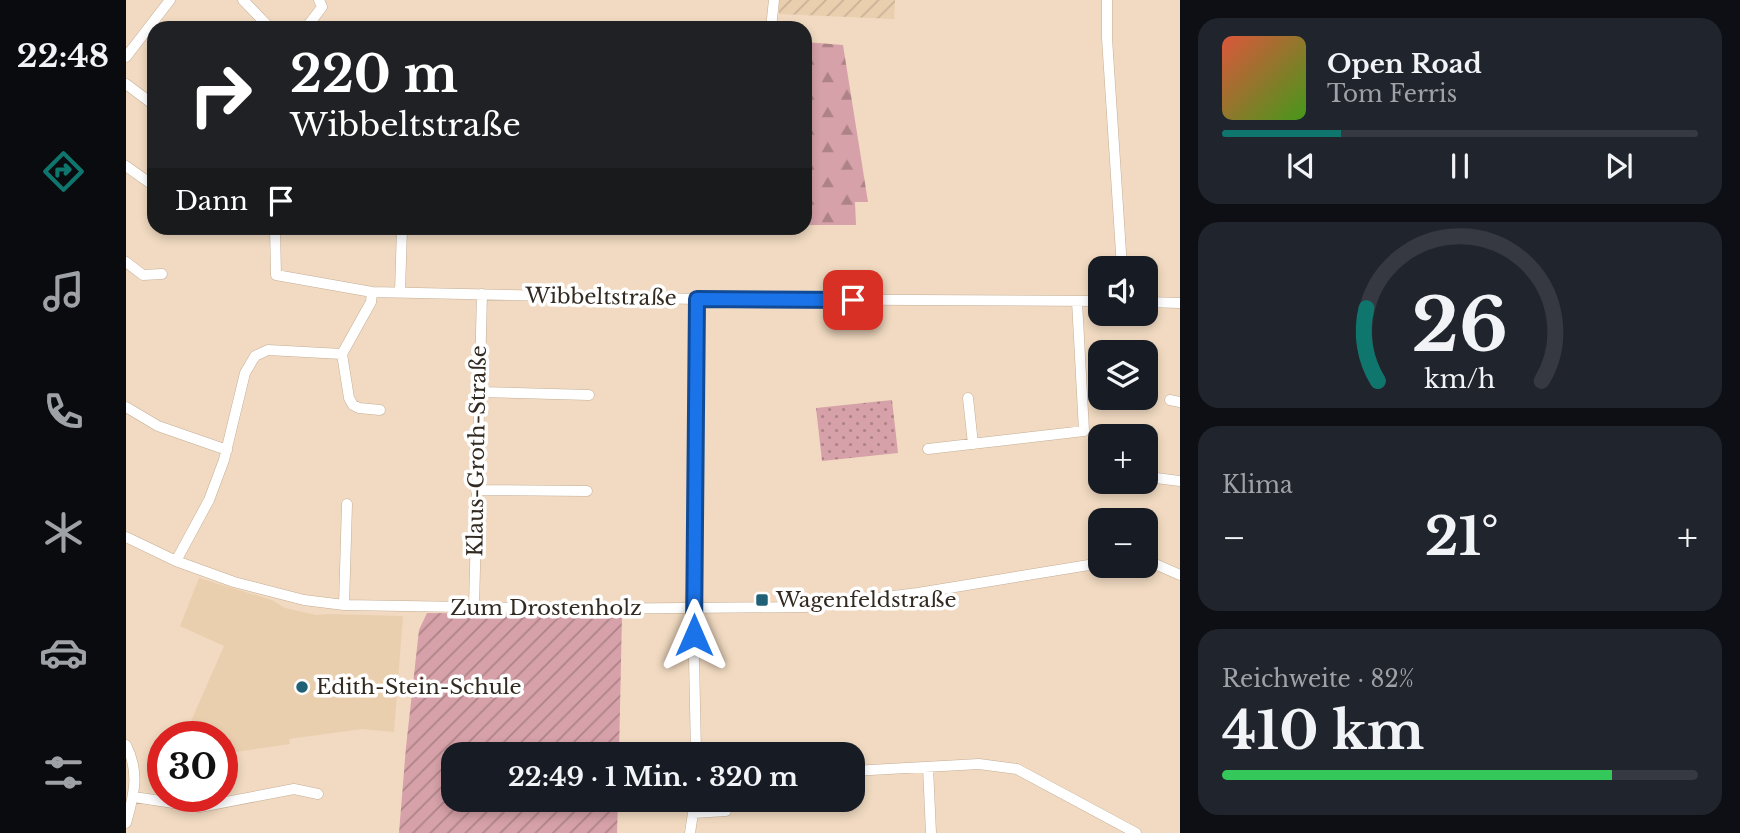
<!DOCTYPE html>
<html lang="de">
<meta charset="utf-8">
<style>
body{margin:0;font-family:"Libre Baskerville",serif;background:#20242c;color:#f1f3f6;height:100vh;display:flex;flex-direction:column;font-size:26px;white-space:nowrap}
*{box-sizing:border-box;margin:0}
p{font-size:23px;color:#9ea1a6}
.icon{flex:none;width:38px;height:38px;fill:none;stroke:currentColor;stroke-width:2;stroke-linecap:round;stroke-linejoin:round}
.map{position:relative;flex:1;overflow:hidden}
.panel{display:flex;flex-direction:column;gap:18px;padding:18px;background:#0d0f14;width:560px}
.panel>*{flex:none}
.banner{position:absolute;left:21px;top:21px;width:665px;height:214px;border-radius:21px;box-shadow:0 4px 10px #0003;background:#202124;color:#fff;overflow:hidden}
.controls{position:absolute;left:962px;top:256px;display:grid;gap:14px}
.controls a{display:grid;place-items:center;width:70px;height:70px;border-radius:14px;background:#171b24;box-shadow:0 4px 10px #0003;font-size:35px}
.speed{position:absolute;left:21px;top:721px;display:flex;gap:14px;font-size:35px;font-weight:700;text-align:center}
.speed>*{display:grid;place-content:center;width:91px;height:91px;border-radius:50%;background:#171b24;box-shadow:0 4px 10px #0003;line-height:1}
.speed .limit{border:10px solid #d22;background:#fff;color:#111}
.pin{position:absolute;display:grid;place-items:center;width:60px;height:60px;color:#fff;margin:-30px;border-radius:14px;box-shadow:0 4px 10px #0006}
.me{position:absolute;width:77px;margin:-38px;rotate:0deg;stroke-linejoin:round;filter:drop-shadow(0 0 5px #0008)}
.turn{display:flex;align-items:center;gap:24px;height:147px;padding:0 28px;font-size:32px}
.turn .icon{width:91px;height:91px;stroke-width:2.5}
.turn b{display:block;font-size:49px;line-height:60px}
.then{display:flex;align-items:center;height:66px;padding:0 28px;background:#0003;gap:14px;font-size:26px}
.big{font-size:52px;font-weight:800;line-height:1.1}
.panel .widget{flex:1;display:flex;flex-direction:column;justify-content:center;gap:10px;min-width:0;padding:0 24px;border-radius:21px;background:#20242c}
.panel .dial{align-items:center;gap:0}
.dial svg{height:182px;overflow:visible;fill:none;stroke:#363941;stroke-width:7;stroke-linecap:round;text-anchor:middle}
.dial text{fill:#f1f3f6;stroke:none}
.song{display:flex;align-items:center;gap:21px}
.cover{width:84px;height:84px;border-radius:10px;background:linear-gradient(135deg,hsl(10 70% 55%),hsl(100 70% 35%))}
.played{height:7px;border-radius:4px;background:linear-gradient(90deg,#0f766e 25%,#363941 25%)}
.keys{display:flex;justify-content:space-around;direction:ltr}
.heat{display:flex;justify-content:space-between;align-items:center;font-size:38px;direction:ltr}
.charge{height:10px;border-radius:5px;background:linear-gradient(90deg,#34c759 82%,#363941 0)}
.trip{position:absolute;left:315px;top:742px;width:424px;height:70px;border-radius:21px;background:#171b24;box-shadow:0 4px 10px #0003;font-weight:800;line-height:70px;text-align:center}
main{display:flex;flex:1;min-height:0}
.menu{display:flex;flex-direction:column;width:126px;justify-content:space-around;align-items:center;background:#090b0e;color:#9ea1a6}
.menu .icon{width:49px;height:49px}
.menu .current{color:#0f766e}
.menu b{font-size:32px;color:#f1f3f6}
.map>svg:first-child{display:block}
</style>
<main>
<nav class="menu">
<b>22:48</b>
<svg class="icon current" aria-label="directions" viewBox="0 0 24 24"><path d="M12 3l9 9-9 9-9-9zM9 14v-3h6M13 9l2 2-2 2"/></svg>
<svg class="icon" aria-label="music" viewBox="0 0 24 24"><path d="M9 18V5l10-2v13"/><circle cx="6" cy="18" r="3"/><circle cx="16" cy="16" r="3"/></svg>
<svg class="icon" aria-label="phone" viewBox="0 0 24 24"><path d="M5 4h4l2 5-3 2q2 4 5 5l2-3 5 2v4C11 20 4 13 5 4z"/></svg>
<svg class="icon" aria-label="climate" viewBox="0 0 24 24"><path d="M12 3v18M4 7l16 10M4 17L20 7"/></svg>
<svg class="icon" aria-label="car" viewBox="0 0 24 24"><path d="M5 17H2v-5l4-1 3-4h7l3 4 3 1v5h-3M9 17h6M6 11h13"/><circle cx="7" cy="17" r="2"/><circle cx="17" cy="17" r="2"/></svg>
<svg class="icon" aria-label="filters" viewBox="0 0 24 24"><path d="M4 7h16M4 17h16"/><circle cx="9" cy="7" r="2"/><circle cx="15" cy="17" r="2"/></svg>
</nav>
<div class="map">
<svg width="1054" height="833" viewBox="0 0 1054 833">
<defs>
<pattern id="industrial-furrows" width="10" height="10" patternUnits="userSpaceOnUse" patternTransform="scale(1.75)"><rect width="10" height="10" fill="#eacfaf"/><path d="M-1 1l2-2M0 10L10 0M9 11l2-2" fill="none" stroke="#c9b296"/></pattern>
<pattern id="grass-dots" width="8" height="8" patternUnits="userSpaceOnUse" patternTransform="scale(1.75)"><rect width="8" height="8" fill="#d6a1a8"/><path d="M2 2h.1M6 6h.1" fill="none" stroke="#ae8388" stroke-width="1.8" stroke-linecap="round"/></pattern>
<pattern id="forest-firs" width="22" height="20" patternUnits="userSpaceOnUse" patternTransform="scale(1.75)"><rect width="22" height="20" fill="#d6a1a8"/><path d="M5 1l3.5 6h-7zM16 11l3.5 6h-7z" fill="#ae8388"/></pattern>
<pattern id="garden-furrows" width="10" height="10" patternUnits="userSpaceOnUse" patternTransform="scale(1.75)"><rect width="10" height="10" fill="#d6a1a8"/><path d="M-1 1l2-2M0 10L10 0M9 11l2-2" fill="none" stroke="#ae8388"/></pattern>
</defs>
<rect width="100%" height="100%" fill="#f1dac1"/>
<path fill="#eacfaf" d="M 73,578 L 146,600 L 159,608 L 190,615 L 202,614 L 277,616 L 268,732 L 236,729 L 163,739 L 164,744 L 96,754 L 96,737 L 57,737 L 54,731 L 62,728 L 98,646 L 54,626 Z"/>
<path fill="url(#industrial-furrows)" d="M 653,0 L 769,0 L 768,19 L 653,14 Z"/>
<path fill="url(#grass-dots)" d="M 766,400 L 772,453 L 696,461 L 690,408 Z"/>
<path fill="url(#forest-firs)" d="M 679,42 L 717,45 L 742,202 L 729,202 L 730,225 L 679,225 Z"/>
<path fill="url(#garden-furrows)" d="M 301,613 L 496,615 L 493,754 L 327,754 L 327,800 L 492,800 L 491,833 L 273,833 L 280,747 L 293,630 Z"/>
<g fill="none" stroke-linecap="round" stroke-linejoin="round">
<defs>
<path id="minor" d="M 117,0 L 144,28
M 981,0 L 981,38 L 996,268
M 180,28 L 196,7 L 193,0
M 645,28 L 648,0
M 0,57 L 44,0
M 0,84 L 28,105
M 0,166 L 28,186
M 149,228 L 150,275 L 246,292 L 571,299 L 975,301
M 0,262 L 17,275 L 36,274
M 246,292 L 245,302 L 216,354 L 223,398 L 227,405 L 233,408 L 254,410
M 274,292 L 276,228
M 1020,302 L 1054,303
M 352,392 L 463,395
M 842,398 L 847,444
M 1044,400 L 1054,402
M 0,407 L 32,426 L 101,450
M 802,449 L 958,431 L 951,301
M 1030,478 L 1054,481
M 350,490 L 461,491
M 0,537 L 50,561 L 108,582 L 178,600 L 218,605 L 450,609 L 679,607 L 792,593 L 975,563
M 1020,560 L 1054,575
M 50,561 L 83,500 L 98,460 L 119,373 L 129,356 L 142,350 L 216,354
M 218,605 L 221,504
M 348,607 L 356,294
M 0,745 C 14,772 8,795 0,823
M 570,754 L 567,608 L 571,299
M 802,767 L 805,833
M 726,771 L 853,764 L 891,769 L 1010,833
M 8,797 L 74,807 L 168,789 L 192,794
M 567,813 L 600,811 L 600,800
M 564,833 L 569,800"/>
</defs>
<use href="#minor" stroke="#c4ae95" stroke-width="11"/>
<use href="#minor" stroke="#fff" stroke-width="10"/>
</g>
<g fill="none" stroke-linecap="round" stroke-linejoin="round">
<defs>
<path id="route" d="M 568,635 L 571,299 L 727,300"/>
</defs>
<use href="#route" stroke="#114b97" stroke-width="18"/>
<use href="#route" stroke="#1a73e8" stroke-width="12"/>
</g>
<g fill="#216176" stroke="#fff" stroke-width="2.5">
<rect x="629" y="593" width="14" height="14" rx="3.5"/>
<circle cx="176" cy="687" r="7"/>
</g>
<g text-anchor="middle" stroke-width="7" stroke-linejoin="round" paint-order="stroke">
<g font-size="21" fill="#322a20" stroke="#fff">
<text transform="translate(475 297) rotate(1)" y="7">Wibbeltstraße</text>
<text transform="translate(351 451) rotate(-89)" y="7">Klaus-Groth-Straße</text>
<text x="420" y="615">Zum Drostenholz</text>
</g>
<g font-size="21" fill="#322a20" stroke="#fff" text-anchor="start">
<text x="650" y="607">Wagenfeldstraße</text>
<text x="190" y="694">Edith-Stein-Schule</text>
</g>
</g>
</svg>
<div class="controls">
<a><svg class="icon" aria-label="sound" viewBox="0 0 24 24"><path d="M4 9h4l5-4v14l-5-4H4zM17 9q2 3 0 6"/></svg></a>
<a><svg class="icon" aria-label="layers" viewBox="0 0 24 24"><path d="M12 4l9 5-9 5-9-5zM3 14l9 5 9-5"/></svg></a>
<a>+</a>
<a>−</a>
</div>
<div class="speed"><div class="limit">30</div></div>
<div class="pin" style="left:727px;top:300px;background:#d93025"><svg class="icon" aria-label="arrive" viewBox="0 0 24 24"><path d="M6 21V4h12l-3 4 3 4H6"/></svg></div>
<svg class="me" style="left:568px;top:635px" viewBox="-20 -20 40 40"><path d="M0-17L14 15 0 8-14 15z" fill="#1a73e8" stroke="#fff" stroke-width="4"/></svg>
<div class="trip">22:49 · 1 Min. · 320 m</div>
<div class="banner">
<div class="turn"><svg class="icon" aria-label="right" viewBox="0 0 24 24"><path d="M7 20v-9h11M14 6l5 5-5 5"/></svg><div><b>220 m</b>Wibbeltstraße</div></div>
<div class="then">Dann<svg class="icon" aria-label="arrive" viewBox="0 0 24 24"><path d="M6 21V4h12l-3 4 3 4H6"/></svg></div>
</div>
</div>
<section class="panel">
<div class="widget">
<div class="song"><i class="cover"></i><div><b>Open Road</b><p>Tom Ferris</p></div></div>
<div class="played"></div>
<div class="keys"><svg class="icon" aria-label="previous" viewBox="0 0 24 24"><path d="M18 5L8 12l10 7zM5 5v14"/></svg><svg class="icon" aria-label="pause" viewBox="0 0 24 24"><path d="M8 5v14M16 5v14"/></svg><svg class="icon" aria-label="next" viewBox="0 0 24 24"><path d="M6 5l10 7-10 7zM19 5v14"/></svg></div>
</div>
<div class="widget dial"><svg viewBox="0 0 100 80">
<path d="M14 69A42 42 0 1 1 86 69"/>
<path d="M14 69A42 42 0 0 1 9 37" stroke="#0f766e"/>
<text x="50" y="56" font-size="32" font-weight="700">26</text>
<text x="50" y="72" font-size="11">km/h</text>
</svg></div>
<div class="widget"><p>Klima</p>
<div class="heat"><a>−</a><b class="big">21°</b><a>+</a></div>
</div>
<div class="widget"><p>Reichweite · 82%</p><b class="big">410 km</b><div class="charge"></div></div>
</section>
</main>
